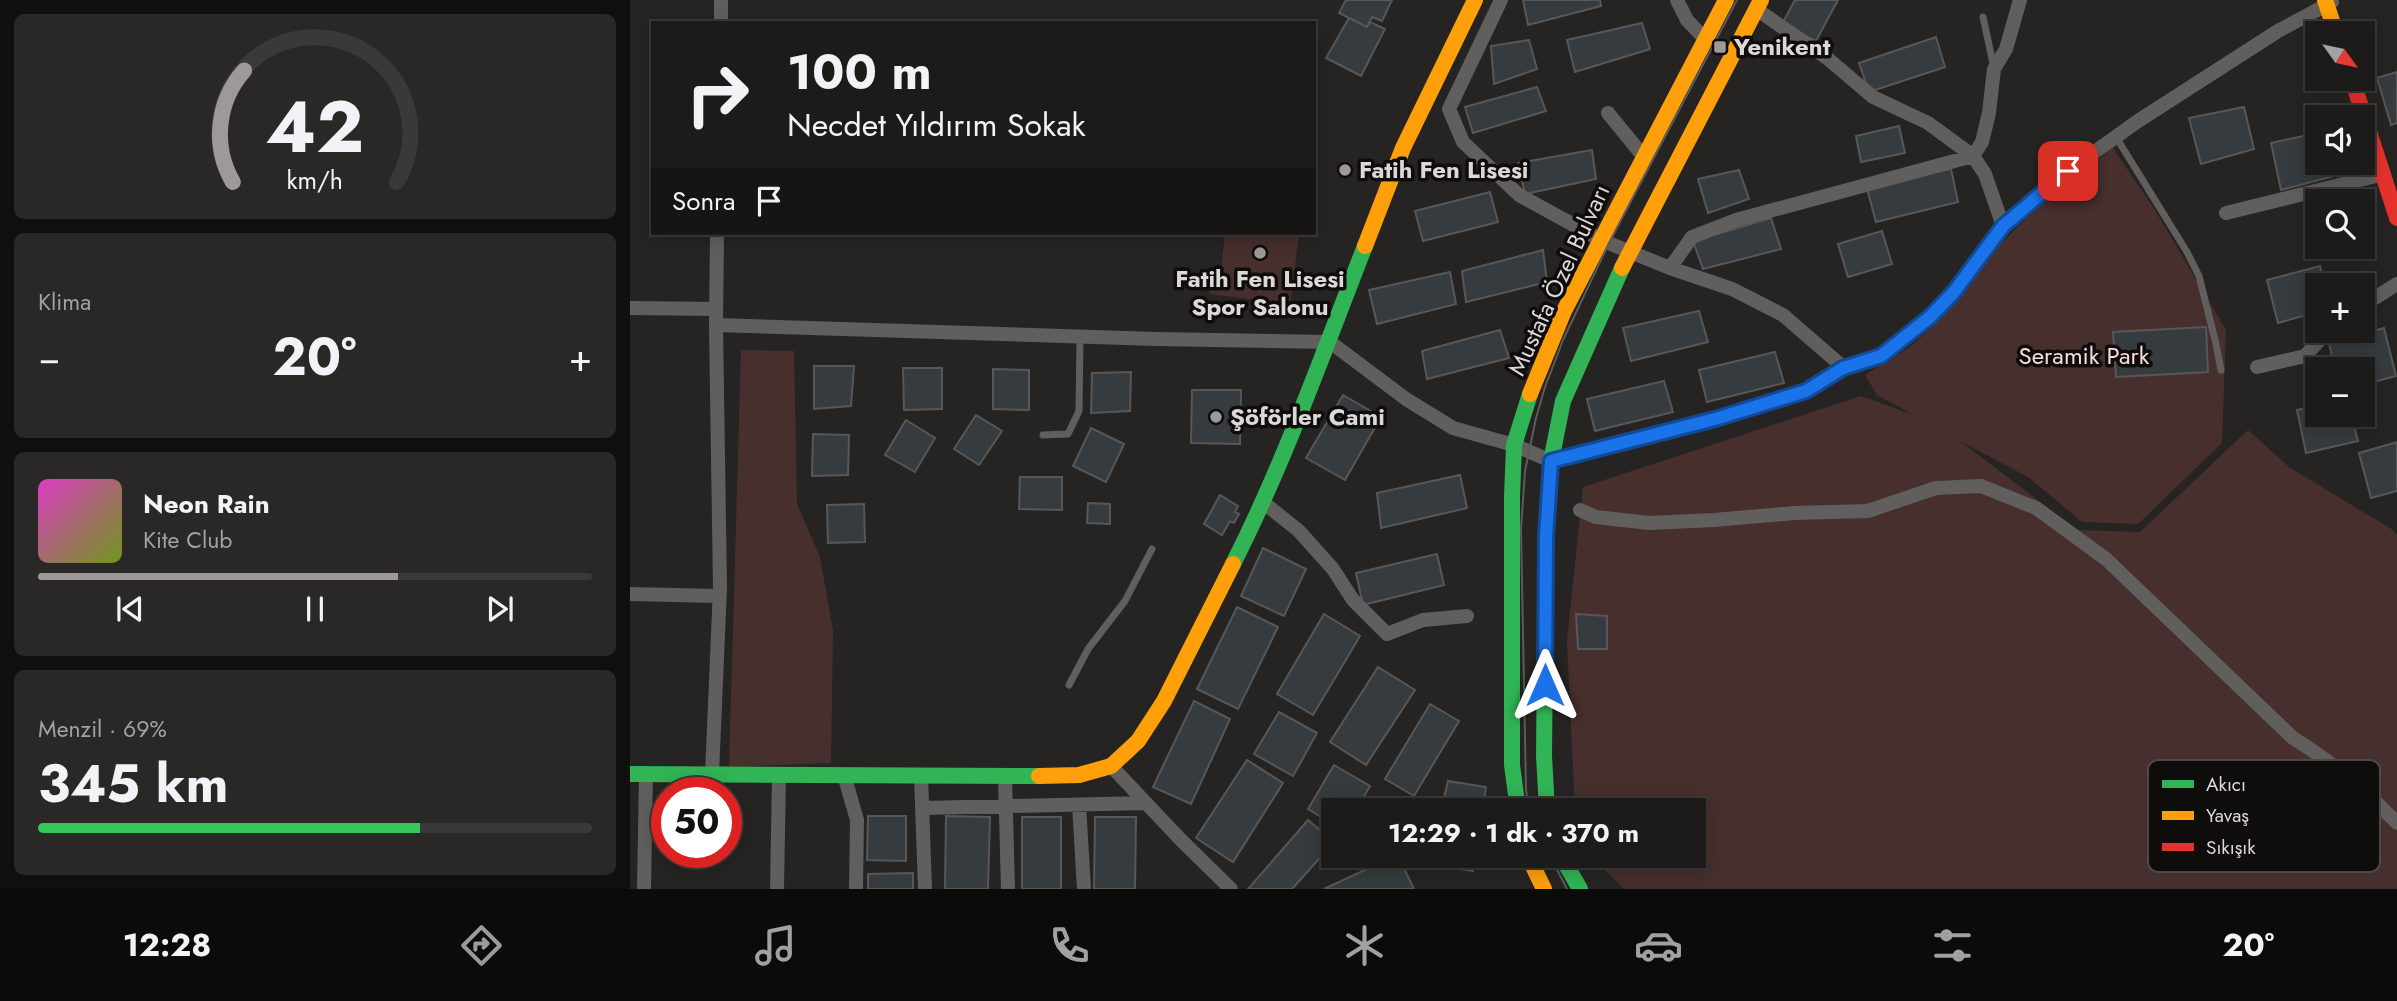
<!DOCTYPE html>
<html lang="tr">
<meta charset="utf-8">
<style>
body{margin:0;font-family:Jost,sans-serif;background:#292827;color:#f1f3f6;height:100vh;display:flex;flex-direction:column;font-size:26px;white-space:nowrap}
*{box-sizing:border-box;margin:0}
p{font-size:23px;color:#a0a1a2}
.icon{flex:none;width:38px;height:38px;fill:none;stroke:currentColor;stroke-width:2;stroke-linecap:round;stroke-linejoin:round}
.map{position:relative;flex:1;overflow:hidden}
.panel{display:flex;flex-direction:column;gap:14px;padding:14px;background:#0f0f0e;width:630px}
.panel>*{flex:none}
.guide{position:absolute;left:21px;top:21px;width:665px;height:214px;border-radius:0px;box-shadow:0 4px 18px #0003,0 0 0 2px #3a3939;background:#1c1b1a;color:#f1f3f6;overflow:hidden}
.needle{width:46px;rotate:123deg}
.controls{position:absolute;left:1675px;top:21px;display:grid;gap:14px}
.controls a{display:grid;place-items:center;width:70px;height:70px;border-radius:0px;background:#1c1b1a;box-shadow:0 4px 18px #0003,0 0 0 2px #3a3939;font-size:35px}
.speed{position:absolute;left:21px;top:777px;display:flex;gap:14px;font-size:35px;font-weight:700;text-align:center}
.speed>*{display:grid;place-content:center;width:91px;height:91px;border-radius:50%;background:#1c1b1a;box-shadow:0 4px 18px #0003,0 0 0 2px #3a3939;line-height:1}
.speed .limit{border:10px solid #d22;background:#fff;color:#111}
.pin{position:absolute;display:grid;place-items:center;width:60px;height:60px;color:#fff;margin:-30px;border-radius:14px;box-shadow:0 4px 10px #0006}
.me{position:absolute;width:77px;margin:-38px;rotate:0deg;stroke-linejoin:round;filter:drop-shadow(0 0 5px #0008)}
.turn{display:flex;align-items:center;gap:24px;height:147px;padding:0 21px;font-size:32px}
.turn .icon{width:91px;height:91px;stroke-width:2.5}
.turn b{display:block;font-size:49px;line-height:60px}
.then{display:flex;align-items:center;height:66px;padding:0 21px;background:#0003;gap:14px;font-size:26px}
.big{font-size:52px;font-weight:700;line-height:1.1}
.panel .widget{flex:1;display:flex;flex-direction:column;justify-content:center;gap:10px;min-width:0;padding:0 24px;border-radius:10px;background:#292827}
.panel .dial{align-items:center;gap:0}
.dial svg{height:182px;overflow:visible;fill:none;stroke:#3a3939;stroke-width:7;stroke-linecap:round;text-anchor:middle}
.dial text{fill:#f1f3f6;stroke:none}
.song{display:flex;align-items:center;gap:21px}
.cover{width:84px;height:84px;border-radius:10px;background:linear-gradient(135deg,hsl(310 70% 55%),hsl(80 70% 35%))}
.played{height:7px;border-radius:4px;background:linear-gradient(90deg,#9c9998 65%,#3a3939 65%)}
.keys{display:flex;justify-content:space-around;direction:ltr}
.heat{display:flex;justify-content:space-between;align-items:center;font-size:38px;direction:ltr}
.charge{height:10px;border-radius:5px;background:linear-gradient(90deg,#34c759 69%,#3a3939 0)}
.trip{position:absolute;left:691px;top:798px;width:385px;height:70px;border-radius:0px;background:#1c1b1a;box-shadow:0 4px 18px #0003,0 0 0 2px #3a3939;font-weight:700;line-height:70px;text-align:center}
.menu{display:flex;height:112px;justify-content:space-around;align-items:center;background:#0b0b0a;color:#a0a1a2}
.menu .icon{width:49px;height:49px}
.menu .active{color:#9c9998}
.menu b{font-size:32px;color:#f1f3f6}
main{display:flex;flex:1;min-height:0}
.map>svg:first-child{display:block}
</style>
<main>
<section class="panel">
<div class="widget dial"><svg viewBox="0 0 100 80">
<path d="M14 69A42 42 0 1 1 86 69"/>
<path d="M14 69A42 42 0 0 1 19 20" stroke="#9c9998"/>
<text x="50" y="56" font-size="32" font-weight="700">42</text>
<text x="50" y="72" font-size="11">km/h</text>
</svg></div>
<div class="widget"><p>Klima</p>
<div class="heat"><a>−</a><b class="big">20°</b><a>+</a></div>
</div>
<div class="widget">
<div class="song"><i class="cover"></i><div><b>Neon Rain</b><p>Kite Club</p></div></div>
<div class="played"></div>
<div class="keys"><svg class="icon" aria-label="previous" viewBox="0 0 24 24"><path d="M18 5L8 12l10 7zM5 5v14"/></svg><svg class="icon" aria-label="pause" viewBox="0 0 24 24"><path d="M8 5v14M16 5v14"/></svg><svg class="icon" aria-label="next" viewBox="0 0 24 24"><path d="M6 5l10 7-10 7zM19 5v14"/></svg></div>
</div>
<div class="widget"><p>Menzil · 69%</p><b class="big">345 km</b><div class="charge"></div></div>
</section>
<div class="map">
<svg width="1767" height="889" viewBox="0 0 1767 889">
<rect width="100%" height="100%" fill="#262423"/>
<path fill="#462f2d" d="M 1483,148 L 1525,210 L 1596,330 L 1592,443 L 1508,524 L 1452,522 L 1398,477 L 1330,441 L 1447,530 L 1510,532 L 1618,430 L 1659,467 L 1763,530 L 1767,535 L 1767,889 L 994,889 L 961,856 L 1064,856 L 1064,810 L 945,810 L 937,641 L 953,487 L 1231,396 L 1284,415 L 1247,395 L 1235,375 C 1253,363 1276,352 1292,336 C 1318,311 1339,281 1362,254 C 1397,213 1440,180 1483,148 Z
M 595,233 L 649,233 L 669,235 L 660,304 L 579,294 L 582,270 L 591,271 Z
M 111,350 L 164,351 L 167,504 L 190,557 L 203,630 L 201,763 L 99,767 Z"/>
<path fill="#353b3e" stroke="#585757" stroke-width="2" d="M 716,0 L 762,0 L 752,21 L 742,17 L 737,27 L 709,13 Z
M 893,0 L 970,0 L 971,6 L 898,25 Z
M 1165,0 L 1208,0 L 1186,41 L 1152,24 Z
M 719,18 L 737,27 L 740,22 L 755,29 L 731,76 L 696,58 Z
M 1012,23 L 1020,49 L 945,72 L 937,40 Z
M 1306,37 L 1315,67 L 1239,92 L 1229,63 Z
M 899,40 L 907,69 L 864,84 L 861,46 Z
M 1767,72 L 1767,123 L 1761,125 L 1747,78 Z
M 907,87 L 916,111 L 843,133 L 835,107 Z
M 1614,107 L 1624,149 L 1571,164 L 1559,118 Z
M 1269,126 L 1275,153 L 1231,162 L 1226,136 Z
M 1687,133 L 1687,163 L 1701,163 L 1704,176 L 1651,190 L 1641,143 Z
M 962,150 L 966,179 L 895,194 L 888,163 Z
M 1321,169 L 1328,202 L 1246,222 L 1236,185 Z
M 1109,170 L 1119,199 L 1078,213 L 1068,179 Z
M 860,192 L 868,222 L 793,241 L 785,211 Z
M 1687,206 L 1687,247 L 1708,247 L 1685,252 L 1674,209 Z
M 1141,218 L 1151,249 L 1073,269 L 1063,241 Z
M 1252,231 L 1262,264 L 1218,277 L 1208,244 Z
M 913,250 L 917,282 L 836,302 L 832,271 Z
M 1690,266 L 1694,285 L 1687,285 L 1687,312 L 1648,323 L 1637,280 Z
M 820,272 L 826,304 L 747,324 L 739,290 Z
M 1069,311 L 1078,342 L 1001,361 L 993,328 Z
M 1576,327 L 1578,372 L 1486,377 L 1483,332 Z
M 1754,328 L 1766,376 L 1732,385 L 1732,369 L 1705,369 L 1699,343 Z
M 870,330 L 879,358 L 797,379 L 792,351 Z
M 1145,352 L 1154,383 L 1077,402 L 1069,370 Z
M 184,366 L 224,366 L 221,406 L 184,409 Z
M 273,368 L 312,368 L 312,409 L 274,410 Z
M 363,369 L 399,370 L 399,410 L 363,409 Z
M 501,372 L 500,411 L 461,413 L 462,373 Z
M 1034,381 L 1043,412 L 965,431 L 957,399 Z
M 562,390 L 611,390 L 610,444 L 561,443 Z
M 713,395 L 751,417 L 715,480 L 676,458 Z
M 1687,405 L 1687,415 L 1721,415 L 1728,441 L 1676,453 L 1667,410 Z
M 346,415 L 372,431 L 349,465 L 324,449 Z
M 276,420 L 305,438 L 285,472 L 255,455 Z
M 461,428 L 494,444 L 476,482 L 443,466 Z
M 183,434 L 219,435 L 218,475 L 182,476 Z
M 1767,442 L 1767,491 L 1741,498 L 1729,453 Z
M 830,475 L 837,508 L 751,528 L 747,493 Z
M 390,477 L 432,477 L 432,510 L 389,509 Z
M 590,495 L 608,506 L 605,512 L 609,514 L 604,523 L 600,521 L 592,535 L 574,524 Z
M 458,503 L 480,504 L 480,524 L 457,523 Z
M 234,504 L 235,542 L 198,543 L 197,505 Z
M 633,548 L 676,569 L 654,616 L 611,596 Z
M 807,554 L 814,585 L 733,605 L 726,573 Z
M 607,607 L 648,627 L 608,709 L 567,689 Z
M 694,614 L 730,636 L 683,715 L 647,694 Z
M 946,614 L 977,616 L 977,649 L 948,649 Z
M 748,667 L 785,690 L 736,765 L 700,742 Z
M 564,701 L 600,719 L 561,804 L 523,787 Z
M 800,704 L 829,721 L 784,796 L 755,779 Z
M 649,712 L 687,733 L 663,776 L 624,754 Z
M 617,760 L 653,783 L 603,862 L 566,838 Z
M 704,765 L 740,786 L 726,810 L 704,810 L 704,825 L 678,809 Z
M 818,781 L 856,787 L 853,810 L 811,810 Z
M 33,801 L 37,801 L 37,839 L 34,840 Z
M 238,816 L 276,816 L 276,861 L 237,860 Z
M 316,816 L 360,817 L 358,889 L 315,889 Z
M 392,817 L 431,817 L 431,889 L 392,889 Z
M 465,817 L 506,817 L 505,889 L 464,889 Z
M 678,820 L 704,842 L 662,889 L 618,889 Z
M 765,856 L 768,856 L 784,889 L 694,889 Z
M 800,856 L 845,856 L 843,871 L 798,864 Z
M 283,873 L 283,889 L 238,889 L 238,874 Z"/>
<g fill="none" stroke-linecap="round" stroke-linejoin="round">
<path stroke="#605f5e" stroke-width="7" d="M 1353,17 L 1364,68
M 1486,137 L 1557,252 L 1569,276 L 1586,344 L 1591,370
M 413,435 L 438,434 L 449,411 L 450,337
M 439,685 L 458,649 L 495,601 L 522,549"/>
<path stroke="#605f5e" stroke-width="14" d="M 871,0 L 819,109 L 833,142 L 889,195 L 971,240 L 1040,268 L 1102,289 L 1153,315 L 1213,367
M 1047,0 L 1057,20 L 1075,39
M 1126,9 L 1197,58 L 1243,97 L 1298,123 L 1343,156 L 1355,174 L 1373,226
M 91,23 L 91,0
M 978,113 L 1014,157
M 1596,213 L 1754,174
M 1040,268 L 1062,237 L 1106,220 L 1343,156 L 1352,142 L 1359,113 L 1364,69 L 1376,49 L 1390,0
M 1732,306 L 1767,284
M 0,308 L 86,309
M 86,325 L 526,339 L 700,342 L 776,399 L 823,428 L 884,445 L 921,461 L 1085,419 L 1176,391 L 1213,367 L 1251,356 L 1300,317 L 1324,292 L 1373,226 L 1438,171 L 1508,121 L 1648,31 L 1702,2
M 1627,367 L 1675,356 L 1698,331
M 634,503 L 669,531 L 703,569 L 723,600 L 757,634 L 793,620 L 837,616
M 950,510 L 966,517 L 1019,523 L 1084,520 L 1165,513 L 1238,511 L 1306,488 L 1351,486 L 1406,508 L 1476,559 L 1663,738 C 1702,762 1735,790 1767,823
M 0,594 L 89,596
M 481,766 L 551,840 L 601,889
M 82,774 L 90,588 L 86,325 L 87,233
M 214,775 L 227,820 L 226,889
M 291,776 L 295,889
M 375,777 L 378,889
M 449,805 L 454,889
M 292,808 L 516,803
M 14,889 L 16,775
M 147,889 L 149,775"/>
<path stroke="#30b455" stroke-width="16" d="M 603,564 C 655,461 693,353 735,246
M 0,774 L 409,776
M 888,810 L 882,765 L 882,497 L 884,445 L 900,394
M 917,810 L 914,756 L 916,537 L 921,461 L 933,401 L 992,268
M 931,856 L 950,889"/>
<path stroke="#ff9f0a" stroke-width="16" d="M 1695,0 L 1706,33
M 735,246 L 773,148 L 845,0
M 992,268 L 1131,0
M 900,394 L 934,311 L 1096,0
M 409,776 L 449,775 L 481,766 L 508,741 L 534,701 L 603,564
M 898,856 L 914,889"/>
<path stroke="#e5322d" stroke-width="16" d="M 1722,79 L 1767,218"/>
<path stroke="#5d5b5a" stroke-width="2" d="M 899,810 L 896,790 L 891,529 L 895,471 L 906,418 L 915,387 L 933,340 L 979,243 L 1107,0
M 920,856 L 937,889"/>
</g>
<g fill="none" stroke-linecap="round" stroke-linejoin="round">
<defs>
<path id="route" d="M 915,685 L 916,537 L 921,461 L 1085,419 L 1176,391 L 1213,368 L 1251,356 L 1300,317 L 1324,292 L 1373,226 L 1438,171"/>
</defs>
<use href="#route" stroke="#114b97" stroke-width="18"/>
<use href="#route" stroke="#1a73e8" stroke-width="12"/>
</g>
<g fill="#9c9998" stroke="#0f0d0c" stroke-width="2.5">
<rect x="1083" y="40" width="14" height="14" rx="3.5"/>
<circle cx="715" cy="170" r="7"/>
<circle cx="630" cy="253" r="7"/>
<circle cx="586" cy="417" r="7"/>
</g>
<g text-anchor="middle" stroke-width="7" stroke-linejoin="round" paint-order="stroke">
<g font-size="24" font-weight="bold" fill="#dbd8d7" stroke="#0f0d0c" text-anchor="start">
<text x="1104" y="55">Yenikent</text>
<text x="729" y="178">Fatih Fen Lisesi</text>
<text x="630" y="287" text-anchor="middle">Fatih Fen Lisesi<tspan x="630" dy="28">Spor Salonu</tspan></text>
<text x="600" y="425">Şöförler Cami</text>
</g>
<g font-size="24" fill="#dbd8d7" stroke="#0f0d0c">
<text transform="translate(929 280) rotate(-65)" y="8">Mustafa Özel Bulvarı</text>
</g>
<g font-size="24" fill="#f7dcd8" stroke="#0f0d0c">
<text x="1454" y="364">Seramik Park</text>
</g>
</g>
<rect x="1518" y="760" width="232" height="112" rx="10" fill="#0f0d0c" stroke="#4c4a49" stroke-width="2"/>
<rect x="1532" y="780" width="32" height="8" fill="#30b455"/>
<rect x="1532" y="811" width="32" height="9" fill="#ff9f0a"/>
<rect x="1532" y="843" width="32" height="8" fill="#e5322d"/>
<g font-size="19" fill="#dbd8d7">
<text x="1576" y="791">Akıcı</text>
<text x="1576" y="822">Yavaş</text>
<text x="1576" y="854">Sıkışık</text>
</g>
</svg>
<div class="controls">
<a><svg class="needle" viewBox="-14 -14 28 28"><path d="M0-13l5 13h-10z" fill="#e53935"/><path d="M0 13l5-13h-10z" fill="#a0a1a2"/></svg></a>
<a><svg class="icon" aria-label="sound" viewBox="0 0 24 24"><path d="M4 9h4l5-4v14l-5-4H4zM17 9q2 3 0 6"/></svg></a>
<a><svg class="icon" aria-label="search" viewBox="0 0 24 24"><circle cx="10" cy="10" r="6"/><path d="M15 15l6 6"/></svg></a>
<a>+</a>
<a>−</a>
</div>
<div class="speed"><div class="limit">50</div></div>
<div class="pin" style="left:1438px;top:171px;background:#d93025"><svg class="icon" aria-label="arrive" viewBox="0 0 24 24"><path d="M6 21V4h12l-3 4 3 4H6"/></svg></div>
<svg class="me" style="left:915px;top:685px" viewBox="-20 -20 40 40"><path d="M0-17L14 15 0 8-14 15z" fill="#1a73e8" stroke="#fff" stroke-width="4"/></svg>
<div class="trip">12:29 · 1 dk · 370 m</div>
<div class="guide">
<div class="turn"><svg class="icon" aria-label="right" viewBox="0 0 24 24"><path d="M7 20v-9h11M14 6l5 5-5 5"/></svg><div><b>100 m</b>Necdet Yıldırım Sokak</div></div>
<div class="then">Sonra<svg class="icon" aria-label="arrive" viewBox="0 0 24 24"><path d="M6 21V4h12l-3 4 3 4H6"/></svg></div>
</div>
</div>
</main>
<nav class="menu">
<b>12:28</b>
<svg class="icon active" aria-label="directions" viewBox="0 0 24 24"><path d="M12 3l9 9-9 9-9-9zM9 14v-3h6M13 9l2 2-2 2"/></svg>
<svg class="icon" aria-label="music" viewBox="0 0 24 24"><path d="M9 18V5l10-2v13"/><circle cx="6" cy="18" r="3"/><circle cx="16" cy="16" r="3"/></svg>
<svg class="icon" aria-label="phone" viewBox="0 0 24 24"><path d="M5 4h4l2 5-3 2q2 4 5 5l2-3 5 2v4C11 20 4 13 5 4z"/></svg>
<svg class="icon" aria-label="climate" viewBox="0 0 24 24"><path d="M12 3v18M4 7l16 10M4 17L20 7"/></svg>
<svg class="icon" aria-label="car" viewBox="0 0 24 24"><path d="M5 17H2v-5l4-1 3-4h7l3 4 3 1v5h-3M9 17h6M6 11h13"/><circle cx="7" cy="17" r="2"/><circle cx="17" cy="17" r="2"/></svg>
<svg class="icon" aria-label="filters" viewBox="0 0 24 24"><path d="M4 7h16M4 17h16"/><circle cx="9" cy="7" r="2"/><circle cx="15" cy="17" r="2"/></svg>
<b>20°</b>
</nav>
